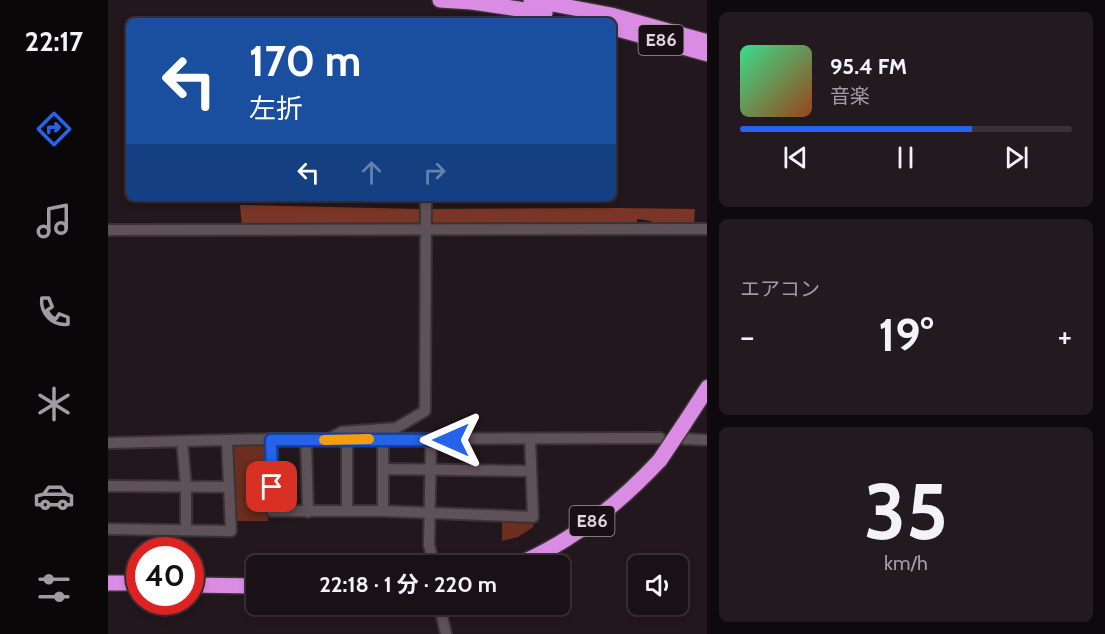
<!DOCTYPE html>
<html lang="ja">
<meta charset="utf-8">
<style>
body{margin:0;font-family:Cabin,"Noto Sans JP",sans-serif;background:#231a1f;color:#f1f3f6;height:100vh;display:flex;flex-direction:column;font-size:22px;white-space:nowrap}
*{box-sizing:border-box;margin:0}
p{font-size:20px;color:#9f9da1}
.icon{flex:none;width:33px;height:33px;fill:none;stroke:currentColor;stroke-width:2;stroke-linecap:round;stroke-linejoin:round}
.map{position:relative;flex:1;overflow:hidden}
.side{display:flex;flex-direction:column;gap:12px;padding:12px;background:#0e090c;width:398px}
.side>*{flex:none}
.top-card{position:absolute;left:18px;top:18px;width:490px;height:183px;border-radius:9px;box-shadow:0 3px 9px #0003,0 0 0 2px #383135;background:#1a4fa0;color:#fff;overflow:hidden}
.controls{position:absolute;left:520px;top:555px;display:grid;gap:12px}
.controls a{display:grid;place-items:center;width:60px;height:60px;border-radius:9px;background:#1a1116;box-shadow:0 3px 9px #0003,0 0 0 2px #383135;font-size:30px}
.speed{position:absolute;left:18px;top:537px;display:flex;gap:12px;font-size:30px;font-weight:700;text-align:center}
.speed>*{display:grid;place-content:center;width:78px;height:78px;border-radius:50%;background:#1a1116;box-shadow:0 3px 9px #0003,0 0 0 2px #383135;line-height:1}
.speed .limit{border:9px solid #d22;background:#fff;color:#111}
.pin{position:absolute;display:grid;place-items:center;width:51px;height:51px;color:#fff;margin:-26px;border-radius:12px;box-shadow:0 3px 9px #0006}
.me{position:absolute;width:66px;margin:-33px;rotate:270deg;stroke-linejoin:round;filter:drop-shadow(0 0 4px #0008)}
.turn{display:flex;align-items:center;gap:21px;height:126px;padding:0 24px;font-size:27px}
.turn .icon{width:78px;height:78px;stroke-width:2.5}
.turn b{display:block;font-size:42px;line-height:51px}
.lanes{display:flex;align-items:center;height:57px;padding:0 24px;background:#0003;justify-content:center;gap:30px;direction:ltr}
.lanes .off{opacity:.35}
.big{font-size:45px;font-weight:700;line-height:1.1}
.side .widget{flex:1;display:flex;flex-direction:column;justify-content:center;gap:9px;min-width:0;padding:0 21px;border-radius:9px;background:#231a1f}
.side .dial{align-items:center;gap:0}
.dial b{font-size:78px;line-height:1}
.song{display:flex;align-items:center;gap:18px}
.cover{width:72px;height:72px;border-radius:9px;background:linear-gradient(135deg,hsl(150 70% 55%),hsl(20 70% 35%))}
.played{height:6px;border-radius:3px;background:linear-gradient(90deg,#2563eb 70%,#383135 70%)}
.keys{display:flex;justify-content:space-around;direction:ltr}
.heat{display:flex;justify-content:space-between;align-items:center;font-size:33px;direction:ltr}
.trip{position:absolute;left:138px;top:555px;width:324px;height:60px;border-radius:9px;background:#1a1116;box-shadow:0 3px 9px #0003,0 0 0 2px #383135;font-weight:700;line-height:60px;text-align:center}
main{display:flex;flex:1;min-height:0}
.tabs{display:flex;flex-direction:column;width:108px;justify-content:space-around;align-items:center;background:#0a0709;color:#9f9da1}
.tabs .icon{width:42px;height:42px}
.tabs .active{color:#2563eb}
.tabs b{font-size:27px;color:#f1f3f6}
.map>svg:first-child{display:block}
</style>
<main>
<nav class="tabs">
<b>22:17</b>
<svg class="icon active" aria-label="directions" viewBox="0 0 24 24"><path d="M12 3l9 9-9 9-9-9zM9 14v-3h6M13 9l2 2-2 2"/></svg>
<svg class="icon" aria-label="music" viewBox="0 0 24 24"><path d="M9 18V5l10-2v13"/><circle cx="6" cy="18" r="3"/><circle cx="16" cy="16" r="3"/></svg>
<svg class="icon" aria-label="phone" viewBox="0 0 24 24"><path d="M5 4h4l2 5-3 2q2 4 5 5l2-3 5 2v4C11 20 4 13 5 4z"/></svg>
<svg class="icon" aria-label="climate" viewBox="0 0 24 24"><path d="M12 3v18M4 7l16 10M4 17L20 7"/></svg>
<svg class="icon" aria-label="car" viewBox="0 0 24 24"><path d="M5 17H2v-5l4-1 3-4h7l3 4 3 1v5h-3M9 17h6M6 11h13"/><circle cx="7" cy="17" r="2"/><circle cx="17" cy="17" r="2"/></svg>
<svg class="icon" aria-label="filters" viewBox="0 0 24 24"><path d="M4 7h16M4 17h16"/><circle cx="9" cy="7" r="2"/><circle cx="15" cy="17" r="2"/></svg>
</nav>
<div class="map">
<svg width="600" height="634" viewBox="0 0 600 634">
<rect width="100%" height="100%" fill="#22171d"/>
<path fill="#6b2e1f" d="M 123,446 L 159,446 L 160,521 L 125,521 Z
M 394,521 L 426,521 L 425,527 L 410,537 L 394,541 Z"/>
<path fill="#793525" d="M 132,205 L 312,209 L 511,208 L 587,209 L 586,226 L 544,226 L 543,221 L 529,219 L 529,226 L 134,227 Z"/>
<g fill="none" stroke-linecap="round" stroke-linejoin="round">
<defs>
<path id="minor" d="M 0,230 L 600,229
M 223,438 L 234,432 L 288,428 L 317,411 L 318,198
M 163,439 L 164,511 L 275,511 L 425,517 L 422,439
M 577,439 L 600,440
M 198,440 L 200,512
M 323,440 L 321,545 L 326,565
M 74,441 L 78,486 L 78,530
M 0,443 L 163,439 L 552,438
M 276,469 L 423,471
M 0,486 L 121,487
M 239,511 L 239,439
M 275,511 L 275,439
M 0,529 L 123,531 L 119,440
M 331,604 L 338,634"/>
<path id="highway" d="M 332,0 L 364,2 L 437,13
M 423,0 L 503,15 L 600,42
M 506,28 L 600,54
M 576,424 L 600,387
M 406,566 C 462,543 511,504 552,460
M 0,583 L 32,583
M 82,585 L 148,586"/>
</defs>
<use href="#minor" stroke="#3a3336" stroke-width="14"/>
<use href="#highway" stroke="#3a3336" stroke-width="18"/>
<use href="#minor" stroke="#5f5158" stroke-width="10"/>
<use href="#highway" stroke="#da8ce4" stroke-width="15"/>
<defs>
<path id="highway-bridge" d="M 552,460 L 576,424"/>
</defs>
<use href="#highway-bridge" stroke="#3a3336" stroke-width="18" stroke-linecap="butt"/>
<use href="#highway-bridge" stroke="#da8ce4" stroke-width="15"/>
</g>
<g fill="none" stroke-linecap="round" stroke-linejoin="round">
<defs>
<path id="route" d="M 164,487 L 163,440 L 343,440"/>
</defs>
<use href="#route" stroke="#184099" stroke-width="15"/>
<use href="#route" stroke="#2563eb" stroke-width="10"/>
<path stroke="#f59e0b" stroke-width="10" d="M 216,440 L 261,439"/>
</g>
<g text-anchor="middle" stroke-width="6" stroke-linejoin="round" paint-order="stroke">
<g fill="#190e14" stroke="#a49ba0" stroke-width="1.5">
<rect x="530.5" y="25" width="45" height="30" rx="4.5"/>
<rect x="461.5" y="506" width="45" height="30" rx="4.5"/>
</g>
<g font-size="18" font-weight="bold" fill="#e0d8dc">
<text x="553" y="46">E86</text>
<text x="484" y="527">E86</text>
</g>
</g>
</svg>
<div class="controls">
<a><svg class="icon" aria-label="sound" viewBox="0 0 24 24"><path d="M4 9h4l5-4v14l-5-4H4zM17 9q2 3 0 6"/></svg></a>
</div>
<div class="speed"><div class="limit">40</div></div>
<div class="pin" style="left:164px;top:487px;background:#d93025"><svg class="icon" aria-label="arrive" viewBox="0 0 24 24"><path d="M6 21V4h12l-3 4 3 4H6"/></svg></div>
<svg class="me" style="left:343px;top:440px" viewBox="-20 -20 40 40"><path d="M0-17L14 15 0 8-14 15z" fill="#2563eb" stroke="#fff" stroke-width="4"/></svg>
<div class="trip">22:18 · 1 分 · 220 m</div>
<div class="top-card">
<div class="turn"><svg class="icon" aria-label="left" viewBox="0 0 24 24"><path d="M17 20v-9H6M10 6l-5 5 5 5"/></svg><div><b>170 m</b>左折</div></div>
<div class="lanes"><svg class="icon" aria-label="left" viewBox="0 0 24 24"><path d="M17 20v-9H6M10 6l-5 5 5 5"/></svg><svg class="icon off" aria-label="ahead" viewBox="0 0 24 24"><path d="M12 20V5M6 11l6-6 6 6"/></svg><svg class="icon off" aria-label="right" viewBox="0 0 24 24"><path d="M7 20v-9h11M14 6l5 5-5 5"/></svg></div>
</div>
</div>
<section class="side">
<div class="widget">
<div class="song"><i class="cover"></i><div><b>95.4 FM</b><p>音楽</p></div></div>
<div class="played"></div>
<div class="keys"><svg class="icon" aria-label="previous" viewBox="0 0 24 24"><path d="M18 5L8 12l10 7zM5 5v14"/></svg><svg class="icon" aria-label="pause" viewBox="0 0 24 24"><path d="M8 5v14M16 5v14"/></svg><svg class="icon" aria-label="next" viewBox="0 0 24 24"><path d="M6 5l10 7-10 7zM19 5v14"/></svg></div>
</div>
<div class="widget"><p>エアコン</p>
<div class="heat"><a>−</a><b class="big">19°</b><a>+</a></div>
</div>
<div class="widget dial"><b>35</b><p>km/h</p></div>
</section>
</main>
